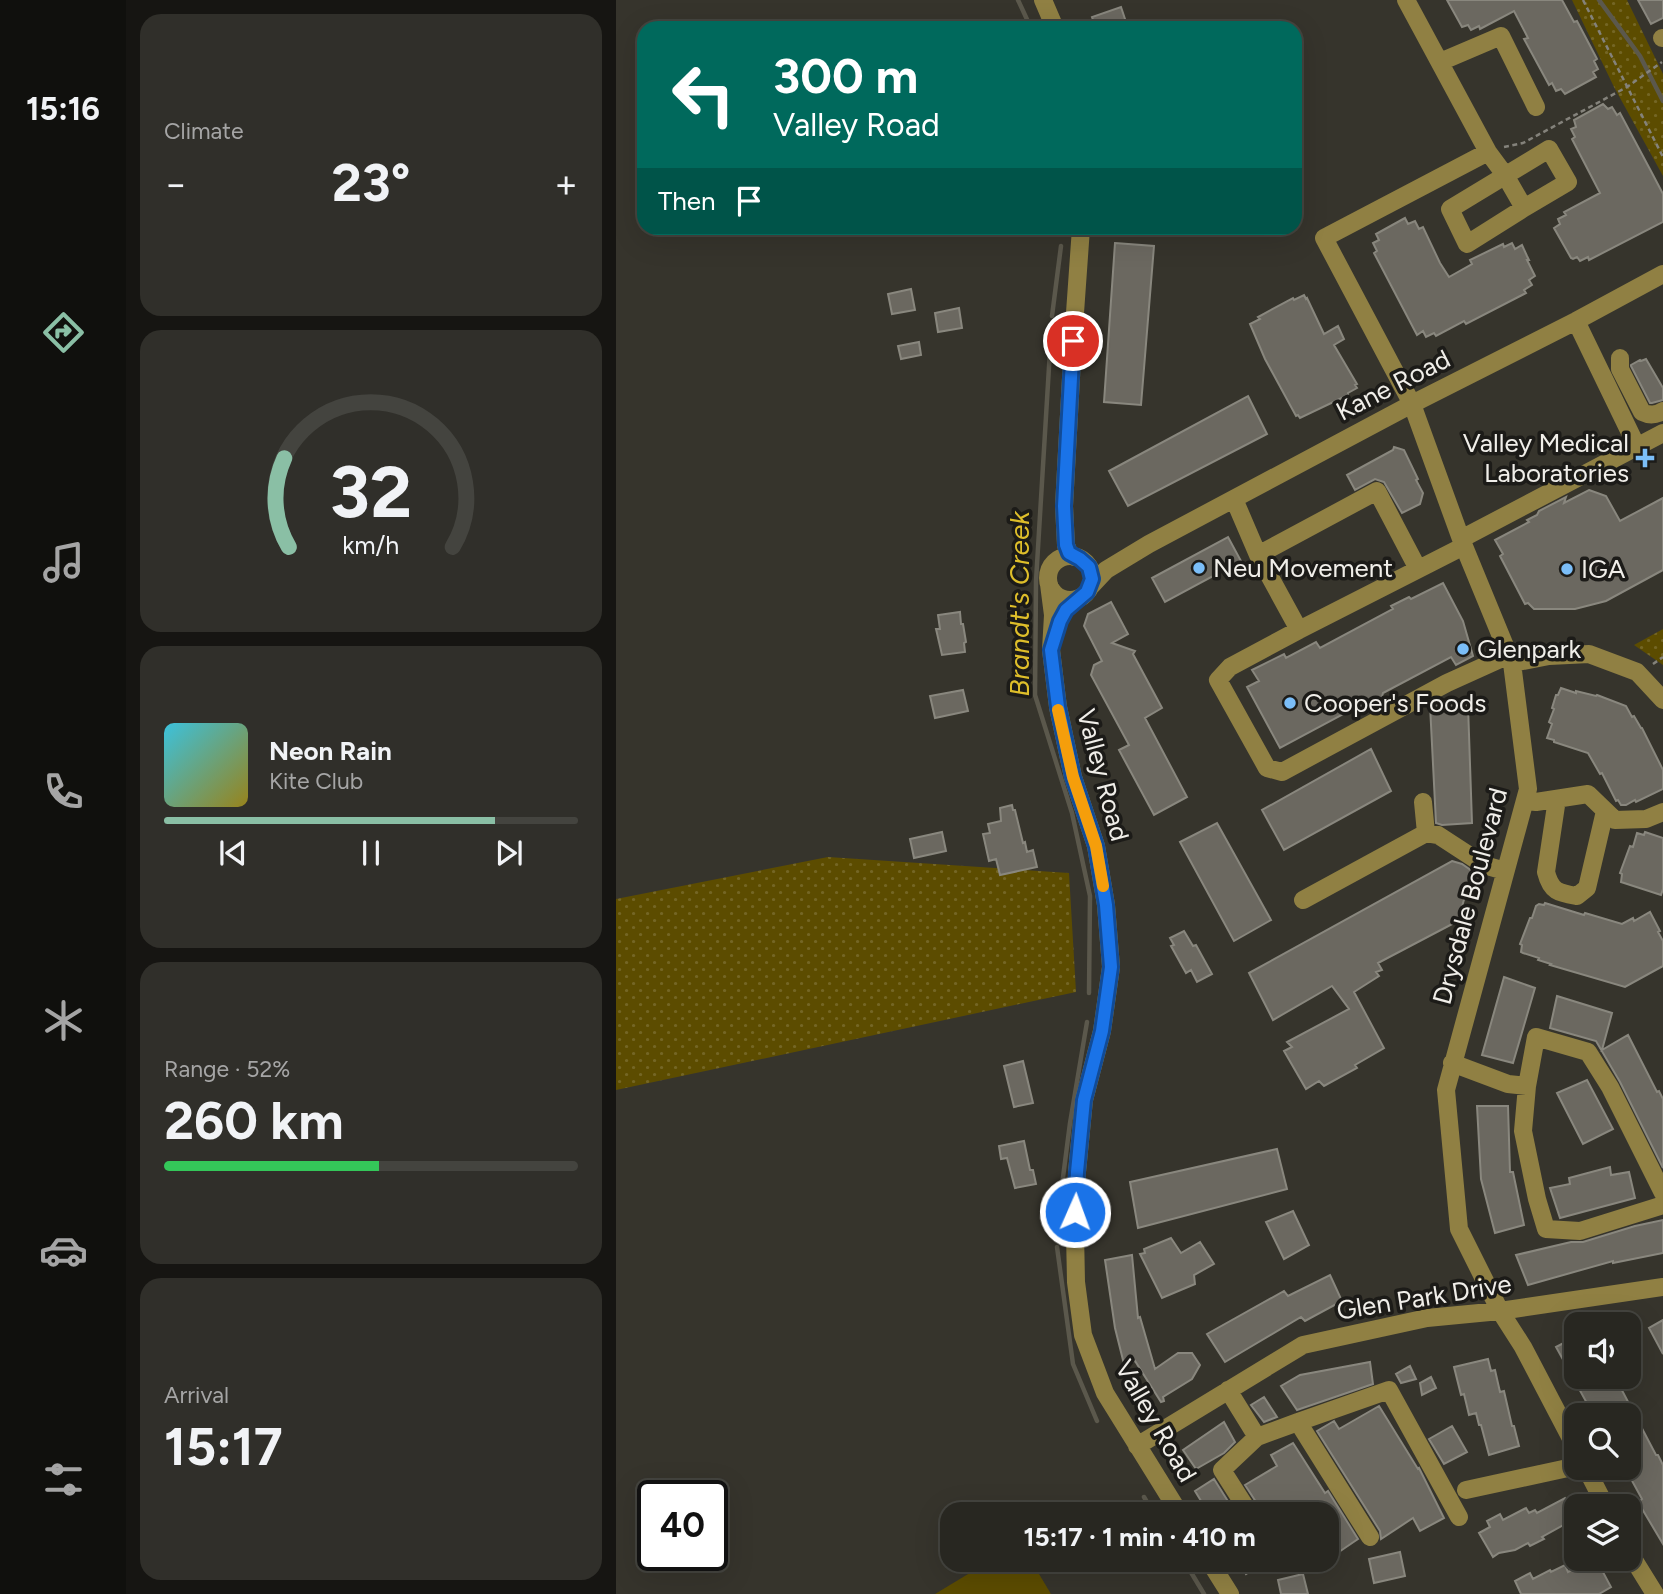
<!DOCTYPE html>
<meta charset="utf-8">
<style>
body{margin:0;font-family:Figtree,sans-serif;background:#302f2a;color:#f1f3f6;height:100vh;display:flex;flex-direction:column;font-size:26px;white-space:nowrap}
*{box-sizing:border-box;margin:0}
p{font-size:23px;color:#a5a5a5}
.icon{flex:none;width:38px;height:38px;fill:none;stroke:currentColor;stroke-width:2;stroke-linecap:round;stroke-linejoin:round}
.map{position:relative;flex:1;overflow:hidden}
.panel{display:flex;flex-direction:column;gap:14px;padding:14px;background:#161512;width:490px}
.panel>*{flex:none}
.banner{position:absolute;left:21px;top:21px;width:665px;height:214px;border-radius:21px;box-shadow:0 7px 28px #0002,0 0 0 2px #44443f;background:#00695c;color:#fff;overflow:hidden}
.fabs{position:absolute;left:948px;top:1312px;display:grid;gap:14px}
.fabs a{display:grid;place-items:center;width:77px;height:77px;border-radius:14px;background:#282721;box-shadow:0 7px 28px #0002,0 0 0 2px #44443f;font-size:35px}
.speed{position:absolute;left:21px;top:1480px;display:flex;gap:14px;font-size:35px;font-weight:700;text-align:center}
.speed>*{display:grid;place-content:center;width:91px;height:91px;border-radius:50%;background:#282721;box-shadow:0 7px 28px #0002,0 0 0 2px #44443f;line-height:1}
.speed .limit{border:4px solid #111;border-radius:10px;background:#fff;color:#111}
.pin{position:absolute;display:grid;place-items:center;width:60px;height:60px;color:#fff;margin:-30px;border:4px solid #fff;border-radius:50%;box-shadow:0 2px 7px #0007}
.me{position:absolute;width:77px;margin:-38px;rotate:2deg;stroke-linejoin:round;filter:drop-shadow(0 0 5px #0008)}
.turn{display:flex;align-items:center;gap:24px;height:147px;padding:0 21px;font-size:32px}
.turn .icon{width:91px;height:91px;stroke-width:2.5}
.turn b{display:block;font-size:49px;line-height:60px}
.then{display:flex;align-items:center;height:66px;padding:0 21px;background:#0003;gap:14px;font-size:26px}
.big{font-size:52px;font-weight:700;line-height:1.1}
.panel .card{flex:1;display:flex;flex-direction:column;justify-content:center;gap:10px;min-width:0;padding:0 24px;border-radius:21px;background:#302f2a}
.panel .dial{align-items:center;gap:0}
.dial svg{height:182px;overflow:visible;fill:none;stroke:#44443f;stroke-width:7;stroke-linecap:round;text-anchor:middle}
.dial text{fill:#f1f3f6;stroke:none}
.song{display:flex;align-items:center;gap:21px}
.cover{width:84px;height:84px;border-radius:10px;background:linear-gradient(135deg,hsl(190 70% 55%),hsl(50 70% 35%))}
.played{height:7px;border-radius:4px;background:linear-gradient(90deg,#8abfa5 80%,#44443f 80%)}
.keys{display:flex;justify-content:space-around;direction:ltr}
.heat{display:flex;justify-content:space-between;align-items:center;font-size:38px;direction:ltr}
.charge{height:10px;border-radius:5px;background:linear-gradient(90deg,#34c759 52%,#44443f 0)}
.trip{position:absolute;left:324px;top:1502px;width:399px;height:70px;border-radius:21px;background:#282721;box-shadow:0 7px 28px #0002,0 0 0 2px #44443f;font-weight:700;line-height:70px;text-align:center}
main{display:flex;flex:1;min-height:0}
.tab-bar{display:flex;flex-direction:column;width:126px;justify-content:space-around;align-items:center;background:#10100d;color:#a5a5a5}
.tab-bar .icon{width:49px;height:49px}
.tab-bar .on{color:#8abfa5}
.tab-bar b{font-size:32px;color:#f1f3f6}
.map>svg:first-child{display:block}
</style>
<main>
<nav class="tab-bar">
<b>15:16</b>
<svg class="icon on" aria-label="directions" viewBox="0 0 24 24"><path d="M12 3l9 9-9 9-9-9zM9 14v-3h6M13 9l2 2-2 2"/></svg>
<svg class="icon" aria-label="music" viewBox="0 0 24 24"><path d="M9 18V5l10-2v13"/><circle cx="6" cy="18" r="3"/><circle cx="16" cy="16" r="3"/></svg>
<svg class="icon" aria-label="phone" viewBox="0 0 24 24"><path d="M5 4h4l2 5-3 2q2 4 5 5l2-3 5 2v4C11 20 4 13 5 4z"/></svg>
<svg class="icon" aria-label="climate" viewBox="0 0 24 24"><path d="M12 3v18M4 7l16 10M4 17L20 7"/></svg>
<svg class="icon" aria-label="car" viewBox="0 0 24 24"><path d="M5 17H2v-5l4-1 3-4h7l3 4 3 1v5h-3M9 17h6M6 11h13"/><circle cx="7" cy="17" r="2"/><circle cx="17" cy="17" r="2"/></svg>
<svg class="icon" aria-label="filters" viewBox="0 0 24 24"><path d="M4 7h16M4 17h16"/><circle cx="9" cy="7" r="2"/><circle cx="15" cy="17" r="2"/></svg>
</nav>
<section class="panel">
<div class="card"><p>Climate</p>
<div class="heat"><a>−</a><b class="big">23°</b><a>+</a></div>
</div>
<div class="card dial"><svg viewBox="0 0 100 80">
<path d="M14 69A42 42 0 1 1 86 69"/>
<path d="M14 69A42 42 0 0 1 12 30" stroke="#8abfa5"/>
<text x="50" y="56" font-size="32" font-weight="700">32</text>
<text x="50" y="72" font-size="11">km/h</text>
</svg></div>
<div class="card">
<div class="song"><i class="cover"></i><div><b>Neon Rain</b><p>Kite Club</p></div></div>
<div class="played"></div>
<div class="keys"><svg class="icon" aria-label="previous" viewBox="0 0 24 24"><path d="M18 5L8 12l10 7zM5 5v14"/></svg><svg class="icon" aria-label="pause" viewBox="0 0 24 24"><path d="M8 5v14M16 5v14"/></svg><svg class="icon" aria-label="next" viewBox="0 0 24 24"><path d="M6 5l10 7-10 7zM19 5v14"/></svg></div>
</div>
<div class="card"><p>Range · 52%</p><b class="big">260 km</b><div class="charge"></div></div>
<div class="card"><p>Arrival</p><b class="big">15:17</b></div>
</section>
<div class="map">
<svg width="1047" height="1594" viewBox="0 0 1047 1594">
<defs>
<pattern id="grass-dots" width="8" height="8" patternUnits="userSpaceOnUse" patternTransform="scale(1.75)"><rect width="8" height="8" fill="#5c4c00"/><path d="M2 2h.1M6 6h.1" fill="none" stroke="#746625" stroke-width="1.8" stroke-linecap="round"/></pattern>
</defs>
<rect width="100%" height="100%" fill="#36342c"/>
<path fill="url(#grass-dots)" d="M 956,0 L 1011,0 L 1047,74 L 1047,176 L 998,87 Z
M 1047,629 L 1047,665 L 1018,645 Z
M 212,857 L 453,873 L 460,992 L 0,1090 L 0,899 Z"/>
<path fill="#5c4c00" d="M 377,1559 L 414,1559 L 435,1594 L 319,1594 Z"/>
<g fill="none" stroke-linecap="round" stroke-linejoin="round">
<path stroke="#5b584c" stroke-width="4.5" d="M 402,0 L 415,28
M 983,0 L 1024,56 L 1047,101
M 445,232 L 446,228
M 436,316 L 445,246
M 435,334 L 420,581 L 419,695 L 456,813 L 474,896 L 473,993
M 441,1224 L 454,1123 L 471,1022
M 441,1247 L 457,1364 L 481,1421
M 528,1497 L 538,1514
M 567,1559 L 588,1594"/>
</g>
<path fill="#6b6860" stroke="#89877e" stroke-width="2" d="M 831,0 L 946,0 L 958,22 L 961,21 L 981,59 L 978,61 L 982,69 L 977,72 L 980,77 L 949,94 L 945,89 L 940,91 L 936,83 L 933,85 L 908,39 L 912,38 L 898,11 L 864,29 L 863,26 L 855,30 L 852,25 L 846,27 Z
M 1022,0 L 1047,0 L 1047,18 L 1035,24 Z
M 505,7 L 512,28 L 480,28 L 476,17 Z
M 987,104 L 992,109 L 996,107 L 1001,115 L 1004,113 L 1036,173 L 1047,194 L 1047,222 L 973,260 L 972,257 L 964,261 L 961,257 L 957,259 L 955,258 L 938,228 L 944,224 L 942,219 L 950,215 L 948,212 L 984,193 L 956,139 L 959,137 L 955,129 L 960,127 L 958,120 Z
M 789,218 L 792,224 L 799,221 L 803,229 L 807,227 L 824,263 L 833,277 L 856,264 L 854,260 L 887,244 L 888,247 L 896,243 L 899,249 L 906,245 L 911,256 L 913,260 L 911,260 L 919,276 L 913,280 L 916,285 L 908,290 L 910,293 L 850,324 L 848,321 L 820,336 L 818,333 L 810,337 L 807,331 L 801,335 L 758,253 L 761,251 L 757,243 L 763,240 L 760,234 Z
M 499,243 L 538,246 L 525,405 L 488,402 Z
M 295,289 L 299,310 L 276,314 L 272,294 Z
M 688,295 L 690,299 L 691,298 L 708,334 L 722,326 L 728,339 L 718,345 L 741,384 L 739,385 L 741,388 L 732,393 L 732,395 L 684,418 L 682,415 L 680,416 L 649,359 L 634,324 L 644,319 L 642,317 L 677,298 L 678,300 Z
M 343,308 L 346,328 L 322,332 L 319,313 Z
M 303,342 L 305,355 L 285,359 L 282,346 Z
M 1030,359 L 1047,388 L 1047,400 L 1036,403 L 1034,403 L 1015,366 L 1015,365 L 1024,360 L 1025,361 Z
M 632,396 L 651,434 L 512,506 L 493,471 Z
M 778,447 L 788,450 L 802,479 L 800,480 L 807,493 L 804,504 L 786,513 L 768,482 L 759,479 L 739,490 L 731,475 L 777,450 Z
M 973,490 L 990,496 L 1004,521 L 1047,498 L 1047,570 L 990,601 L 959,609 L 918,609 L 912,603 L 909,604 L 884,556 L 887,554 L 879,540 L 913,522 L 911,520 L 921,515 L 923,511 L 950,497 L 948,503 Z
M 612,537 L 625,561 L 549,602 L 536,578 Z
M 827,583 L 847,621 L 857,656 L 840,665 L 835,657 L 767,693 L 764,705 L 748,713 L 744,705 L 664,748 L 631,687 L 643,681 L 636,670 L 668,654 L 670,658 L 700,642 L 704,648 L 777,609 L 775,606 L 793,597 L 795,599 Z
M 495,602 L 512,634 L 496,643 L 519,651 L 517,654 L 546,708 L 529,718 L 571,797 L 538,815 L 503,750 L 513,745 L 475,675 L 478,665 L 486,661 L 468,626 L 472,614 Z
M 344,612 L 345,624 L 347,624 L 350,642 L 348,643 L 349,652 L 326,655 L 320,629 L 324,629 L 322,615 Z
M 945,688 L 960,693 L 960,691 L 980,696 L 981,695 L 1010,706 L 1016,717 L 1018,716 L 1025,728 L 1026,728 L 1047,770 L 1047,789 L 1020,802 L 1019,800 L 1010,805 L 1005,805 L 1002,800 L 1000,801 L 986,773 L 984,774 L 972,753 L 938,742 L 938,740 L 931,738 L 936,724 L 933,722 L 938,709 L 936,708 L 940,695 L 942,695 Z
M 347,690 L 352,711 L 319,718 L 314,696 Z
M 818,703 L 852,705 L 856,823 L 826,825 L 820,823 L 814,705 Z
M 755,749 L 775,791 L 668,850 L 646,810 Z
M 396,805 L 397,810 L 399,810 L 407,843 L 409,842 L 411,852 L 417,850 L 421,867 L 384,875 L 380,859 L 373,861 L 367,834 L 374,833 L 372,824 L 385,821 L 384,808 Z
M 601,823 L 655,920 L 618,941 L 564,842 Z
M 326,832 L 330,851 L 298,858 L 294,839 Z
M 1029,832 L 1047,838 L 1047,889 L 1045,895 L 1005,882 L 1006,874 L 1004,873 L 1014,846 L 1017,847 L 1021,833 L 1028,835 Z
M 836,861 L 846,864 L 856,871 L 842,921 L 762,963 L 766,970 L 760,972 L 763,976 L 738,992 L 768,1048 L 739,1065 L 741,1068 L 708,1086 L 703,1081 L 690,1089 L 668,1051 L 676,1047 L 671,1042 L 733,1009 L 716,986 L 657,1020 L 633,973 Z
M 929,903 L 968,915 L 969,913 L 1006,924 L 1017,918 L 1018,921 L 1034,912 L 1044,931 L 1042,932 L 1047,941 L 1047,966 L 1009,987 L 934,965 L 935,964 L 922,960 L 923,958 L 907,953 L 905,952 L 906,945 L 904,944 L 914,918 L 916,918 L 920,906 L 923,904 L 928,905 Z
M 568,931 L 577,946 L 580,945 L 596,974 L 581,982 L 575,970 L 570,973 L 555,946 L 558,945 L 554,938 Z
M 888,977 L 919,988 L 897,1063 L 866,1055 Z
M 941,996 L 996,1013 L 986,1050 L 1012,1035 L 1041,1092 L 1043,1091 L 1047,1099 L 1047,1168 L 1004,1082 L 980,1041 L 934,1028 Z
M 407,1061 L 417,1103 L 398,1107 L 388,1066 Z
M 971,1080 L 997,1129 L 967,1144 L 941,1093 Z
M 861,1106 L 892,1106 L 894,1172 L 897,1172 L 908,1225 L 879,1233 L 865,1179 Z
M 408,1141 L 414,1170 L 417,1170 L 420,1184 L 399,1188 L 391,1158 L 385,1159 L 383,1146 Z
M 661,1149 L 671,1189 L 522,1228 L 514,1182 Z
M 994,1167 L 995,1175 L 1013,1172 L 1019,1198 L 944,1218 L 934,1188 L 954,1184 L 953,1178 Z
M 677,1211 L 693,1245 L 668,1259 L 650,1222 Z
M 1047,1220 L 1047,1253 L 997,1263 L 997,1261 L 912,1285 L 900,1255 L 955,1242 L 967,1242 L 1019,1226 Z
M 555,1238 L 565,1253 L 584,1242 L 598,1264 L 578,1275 L 579,1284 L 546,1298 L 524,1254 L 529,1253 L 528,1249 Z
M 516,1255 L 522,1318 L 524,1317 L 539,1369 L 562,1353 L 576,1353 L 584,1365 L 576,1379 L 547,1397 L 548,1401 L 545,1402 L 519,1361 L 508,1364 L 499,1328 L 489,1260 Z
M 714,1275 L 726,1301 L 689,1321 L 685,1317 L 609,1362 L 591,1334 L 668,1291 L 672,1296 Z
M 1047,1320 L 1047,1354 L 1033,1328 Z
M 955,1339 L 961,1349 L 961,1377 L 999,1377 L 1040,1455 L 1042,1455 L 1047,1465 L 1047,1544 L 1022,1502 L 1026,1499 L 1009,1468 L 1013,1468 L 1013,1416 L 978,1416 L 940,1347 Z
M 872,1359 L 875,1371 L 879,1370 L 884,1392 L 888,1391 L 896,1426 L 898,1426 L 903,1446 L 873,1455 L 865,1425 L 863,1425 L 860,1413 L 853,1415 L 848,1394 L 845,1395 L 838,1367 Z
M 754,1362 L 757,1384 L 681,1410 L 665,1386 L 684,1375 Z
M 794,1366 L 800,1379 L 785,1383 L 780,1374 Z
M 815,1377 L 820,1388 L 806,1395 L 804,1383 Z
M 648,1397 L 661,1417 L 648,1422 L 635,1405 Z
M 763,1406 L 802,1469 L 803,1468 L 828,1518 L 804,1531 L 797,1518 L 765,1539 L 764,1531 L 701,1431 L 718,1421 L 723,1429 Z
M 608,1422 L 619,1442 L 608,1453 L 580,1469 L 567,1450 Z
M 836,1426 L 851,1452 L 828,1464 L 813,1439 Z
M 677,1443 L 709,1493 L 712,1491 L 742,1539 L 720,1554 L 710,1541 L 710,1514 L 645,1514 L 644,1508 L 629,1485 L 661,1466 L 655,1455 Z
M 598,1479 L 620,1514 L 593,1514 L 579,1491 Z
M 949,1498 L 960,1518 L 926,1537 L 928,1539 L 914,1546 L 912,1543 L 899,1550 L 883,1553 L 877,1557 L 863,1533 L 874,1527 L 871,1521 L 884,1514 L 887,1520 L 910,1508 L 913,1513 L 919,1510 L 921,1513 Z
M 784,1552 L 789,1576 L 758,1583 L 753,1559 Z
M 621,1559 L 653,1559 L 630,1574 Z
M 975,1559 L 980,1559 L 995,1587 L 983,1594 L 905,1594 L 899,1581 L 914,1573 L 917,1579 L 934,1570 L 935,1572 L 949,1565 L 952,1572 Z
M 687,1574 L 692,1594 L 665,1594 L 662,1580 Z"/>
<g fill="none" stroke-linecap="round" stroke-linejoin="round">
<path stroke="#84827b" stroke-width="2.5" stroke-dasharray="5 3.5" stroke-linecap="butt" d="M 967,0 L 1047,157
M 888,147 L 907,143 L 1011,87 L 1046,62
M 1037,664 L 1047,657"/>
<path stroke="#908043" stroke-width="18" d="M 427,0 L 439,28
M 790,0 L 872,152 L 708,238 L 796,404 L 845,539 L 896,663 L 912,789 L 830,1090 L 843,1229 L 884,1311 L 907,1347 L 961,1450
M 1046,38 L 1047,38
M 824,62 L 885,36 L 920,107
M 933,149 L 952,182 L 908,208 L 851,244 L 834,209 Z
M 872,152 L 889,175 L 908,208
M 960,321 L 1021,447
M 1004,358 L 1004,369 L 1026,412 C 1034,416 1040,415 1047,411
M 618,499 L 642,555 L 683,630 L 848,546
M 845,539 L 1047,433
M 642,555 L 761,491 L 802,569
M432 578a22 22 0 1 1 44 0a22 22 0 1 1-44 0Z
M 458,557 L 453,553 L 450,545 L 448,506 L 457,341 L 465,228
M 433,584 L 437,615 L 435,650 L 442,707 L 457,777 L 480,846 L 490,905 L 495,967 L 486,1031 L 468,1100 L 461,1172 L 459,1232 L 460,1282 L 467,1335 L 489,1393 L 564,1514
M 475,586 L 490,570 L 533,544 L 796,404 L 960,321 L 1047,274
M 683,630 L 614,667 L 602,680 L 651,768 L 666,772 L 831,683 L 893,655
M 896,663 L 933,656 L 973,654 L 1021,672 L 1047,700
M 941,799 L 930,872 C 935,892 943,893 961,896 L 971,888 L 989,811
M 909,801 L 920,802 L 972,794 L 999,820 L 1030,819 L 1047,812
M 807,802 L 810,833
M 687,900 L 810,833 L 822,835 L 868,865 L 889,871
M 836,1063 L 892,1084 L 911,1086
M 1047,1193 L 994,1087 L 972,1052 L 920,1037 L 911,1086 L 907,1131 L 921,1199 L 930,1229 L 964,1231 L 1047,1205
M 612,1390 L 641,1437 L 682,1422 L 754,1537
M 682,1422 L 773,1390 L 843,1517
M 521,1446 L 687,1345 L 811,1318 L 884,1311 L 1047,1287
M 970,1468 L 990,1507
M 850,1490 L 961,1466
M 634,1514 L 606,1470 L 641,1437
M 1013,1552 L 1039,1594
M 592,1559 L 614,1594"/>
</g>
<g fill="none" stroke-linecap="round" stroke-linejoin="round">
<defs>
<path id="route" d="M 457,341 L 448,506 L 450,545 L 453,553 L 464,559 L 473,567 L 476,579 L 471,592 L 450,610 L 444,621 L 435,650 L 442,707 L 457,777 L 480,846 L 490,905 L 495,967 L 486,1031 L 468,1100 L 461,1172 L 459,1212"/>
</defs>
<use href="#route" stroke="#114b97" stroke-width="18"/>
<use href="#route" stroke="#1a73e8" stroke-width="12"/>
<path stroke="#f59e0b" stroke-width="12" d="M 442,710 L 457,777 L 480,846 L 487,886"/>
</g>
<g fill="#7bbef8" stroke="#1c1b18" stroke-width="2.5">
<path d="M1025.5 447.5h7v7h7v7h-7v7h-7v-7h-7v-7h7z"/>
<circle cx="583" cy="568" r="7"/>
<circle cx="951" cy="569" r="7"/>
<circle cx="847" cy="649" r="7"/>
<circle cx="674" cy="703" r="7"/>
</g>
<g text-anchor="middle" stroke-width="7" stroke-linejoin="round" paint-order="stroke">
<g font-size="26" fill="#f0eee9" stroke="#1c1b18">
<text transform="translate(777 385) rotate(-27)" y="9">Kane Road</text>
<text transform="translate(487 775) rotate(75)" y="9">Valley Road</text>
<text transform="translate(854 896) rotate(-75)" y="9">Drysdale Boulevard</text>
<text transform="translate(808 1297) rotate(-9)" y="9">Glen Park Drive</text>
<text transform="translate(540 1421) rotate(60)" y="9">Valley Road</text>
</g>
<g font-size="26" fill="#f0eee9" stroke="#1c1b18" text-anchor="start">
<text x="1013" y="452" text-anchor="end">Valley Medical<tspan x="1013" dy="30">Laboratories</tspan></text>
<text x="597" y="577">Neu Movement</text>
<text x="965" y="578">IGA</text>
<text x="861" y="658">Glenpark</text>
<text x="688" y="712">Cooper's Foods</text>
</g>
<g font-size="28" font-style="italic" fill="#debe2a" stroke="#1c1b18">
<text transform="translate(403 604) rotate(-90)" y="10">Brandt's Creek</text>
</g>
</g>
</svg>
<div class="fabs">
<a><svg class="icon" aria-label="sound" viewBox="0 0 24 24"><path d="M4 9h4l5-4v14l-5-4H4zM17 9q2 3 0 6"/></svg></a>
<a><svg class="icon" aria-label="search" viewBox="0 0 24 24"><circle cx="10" cy="10" r="6"/><path d="M15 15l6 6"/></svg></a>
<a><svg class="icon" aria-label="layers" viewBox="0 0 24 24"><path d="M12 4l9 5-9 5-9-5zM3 14l9 5 9-5"/></svg></a>
</div>
<div class="speed"><div class="limit">40</div></div>
<div class="pin" style="left:457px;top:341px;background:#d93025"><svg class="icon" aria-label="arrive" viewBox="0 0 24 24"><path d="M6 21V4h12l-3 4 3 4H6"/></svg></div>
<svg class="me" style="left:459px;top:1212px" viewBox="-20 -20 40 40"><circle r="17" fill="#1a73e8" stroke="#fff" stroke-width="3"/><path d="M0-11L8 9 0 5-8 9z" fill="#fff"/></svg>
<div class="trip">15:17 · 1 min · 410 m</div>
<div class="banner">
<div class="turn"><svg class="icon" aria-label="left" viewBox="0 0 24 24"><path d="M17 20v-9H6M10 6l-5 5 5 5"/></svg><div><b>300 m</b>Valley Road</div></div>
<div class="then">Then<svg class="icon" aria-label="arrive" viewBox="0 0 24 24"><path d="M6 21V4h12l-3 4 3 4H6"/></svg></div>
</div>
</div>
</main>
